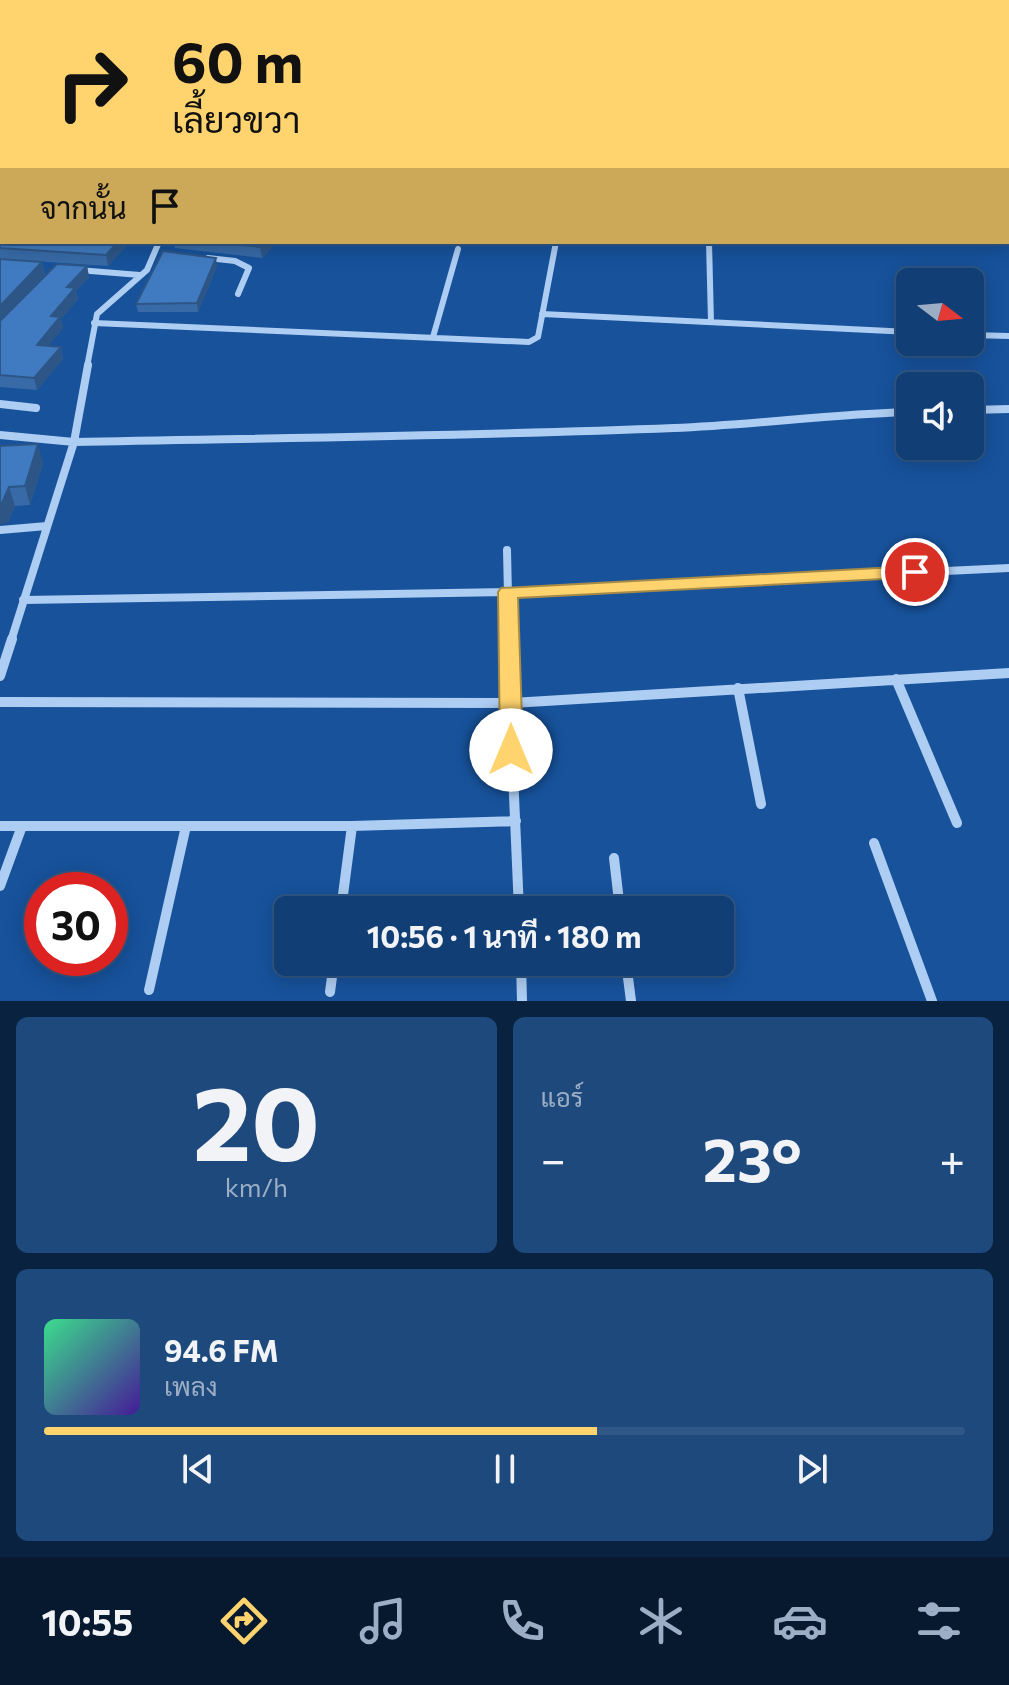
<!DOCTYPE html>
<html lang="th">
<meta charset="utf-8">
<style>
body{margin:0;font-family:Commissioner,Sarabun,sans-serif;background:#1e497c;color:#f1f3f6;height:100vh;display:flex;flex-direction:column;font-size:30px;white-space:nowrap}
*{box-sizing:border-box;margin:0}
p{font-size:26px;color:#9caec5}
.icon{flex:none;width:44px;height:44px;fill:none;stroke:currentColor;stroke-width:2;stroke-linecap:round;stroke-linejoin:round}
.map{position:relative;height:1001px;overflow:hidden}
.drawer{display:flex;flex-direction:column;gap:16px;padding:16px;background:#092240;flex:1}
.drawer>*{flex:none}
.banner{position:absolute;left:0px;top:0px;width:1010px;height:244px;box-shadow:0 4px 20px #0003,0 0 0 2px #305786;background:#ffd46e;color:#111;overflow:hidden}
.needle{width:52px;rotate:106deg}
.controls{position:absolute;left:896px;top:268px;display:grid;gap:16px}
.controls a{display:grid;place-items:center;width:88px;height:88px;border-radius:12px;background:#113e74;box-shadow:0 4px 20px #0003,0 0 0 2px #305786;font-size:40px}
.speed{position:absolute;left:24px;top:872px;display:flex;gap:16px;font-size:40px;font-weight:700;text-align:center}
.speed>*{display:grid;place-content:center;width:104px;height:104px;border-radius:50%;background:#113e74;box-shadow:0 4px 20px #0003,0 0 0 2px #305786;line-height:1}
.speed .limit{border:12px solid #d22;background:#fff;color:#111}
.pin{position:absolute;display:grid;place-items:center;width:68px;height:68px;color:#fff;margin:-34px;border:4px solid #fff;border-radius:50%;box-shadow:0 2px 8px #0007}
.me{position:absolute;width:88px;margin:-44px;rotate:0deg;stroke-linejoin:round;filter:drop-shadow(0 0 6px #0008)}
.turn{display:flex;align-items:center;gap:28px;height:168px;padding:0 40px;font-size:36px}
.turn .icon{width:104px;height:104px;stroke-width:2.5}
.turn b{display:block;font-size:56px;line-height:68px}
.then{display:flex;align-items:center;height:76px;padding:0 40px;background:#0003;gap:16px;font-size:30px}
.big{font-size:60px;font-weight:700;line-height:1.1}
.drawer .widget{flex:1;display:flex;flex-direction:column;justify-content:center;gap:12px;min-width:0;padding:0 28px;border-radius:12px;background:#1e497c}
.drawer .dial{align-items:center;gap:0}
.dial b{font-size:104px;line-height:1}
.song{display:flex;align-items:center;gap:24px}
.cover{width:96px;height:96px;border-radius:12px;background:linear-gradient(135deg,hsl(150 70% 55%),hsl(260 70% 35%))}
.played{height:8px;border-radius:4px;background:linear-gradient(90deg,#ffd46e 60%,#305786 60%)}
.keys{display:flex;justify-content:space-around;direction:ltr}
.heat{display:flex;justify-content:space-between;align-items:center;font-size:44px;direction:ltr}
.drawer .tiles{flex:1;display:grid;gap:16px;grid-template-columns:1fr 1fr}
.widget:last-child{grid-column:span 2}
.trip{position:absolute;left:274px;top:896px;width:460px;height:80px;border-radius:12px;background:#113e74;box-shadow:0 4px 20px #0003,0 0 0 2px #305786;font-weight:700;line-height:80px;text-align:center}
.tabs{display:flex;height:128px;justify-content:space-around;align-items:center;background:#07192e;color:#9caec5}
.tabs .icon{width:56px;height:56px}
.tabs .on{color:#ffd46e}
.tabs b{font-size:36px;color:#f1f3f6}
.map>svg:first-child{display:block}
</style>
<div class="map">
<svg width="1009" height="1001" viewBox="0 0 1009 1001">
<rect width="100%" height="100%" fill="#17529b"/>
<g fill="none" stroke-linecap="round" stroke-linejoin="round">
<path stroke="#adcdf2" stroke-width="6" d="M 709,242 L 711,322
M 208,258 L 235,261 L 249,268 L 238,294
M 78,270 L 140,275
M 542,314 L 910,332
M 94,323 L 529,342 L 538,337 L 556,242
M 970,335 L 1009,336
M 433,337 L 458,249
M 87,367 L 97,314 L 147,270 L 159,242"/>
<path stroke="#adcdf2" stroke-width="8" d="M 0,404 L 36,408
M 970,410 L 1009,409
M 0,435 L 74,442 C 274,438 474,436 674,428 C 753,425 831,414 910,412
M 0,530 L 47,526
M 507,550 L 509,641
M 23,600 L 508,592 L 1009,568
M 11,641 L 74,442 L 88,365"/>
<path stroke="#adcdf2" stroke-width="10" d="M 509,639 L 511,750
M 0,676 L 12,639
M 896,679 L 957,823
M 738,688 L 761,804
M 0,702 L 512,703 L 1009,673
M 513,773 L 519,910
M 0,826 L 352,826 L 516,821
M 874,843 L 932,1001
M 614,858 L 620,910
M 0,886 L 22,826
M 341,910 L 352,826
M 521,962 L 522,1001
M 626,962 L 631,1001
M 149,990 L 186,826
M 330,992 L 334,962"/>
</g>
<path fill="#376aa6" d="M 0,148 L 2,242 L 130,242 L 108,266 L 18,260 L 42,262 L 45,274 L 9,312 L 87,266 L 89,277 L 76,291 L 78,299 L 61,319 L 63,328 L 48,346 L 61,347 L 63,359 L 37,390 L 0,387 Z
M 174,242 L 277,242 L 262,258 L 175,248 Z
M 217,266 L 198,312 L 138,312 L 136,304 Z
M 0,446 L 43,463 L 30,505 L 15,506 L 8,522 Z"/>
<path fill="#2d5687" d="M 118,242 L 130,242 L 108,266 L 106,255 Z
M 265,242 L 277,242 L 262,258 L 260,247 Z
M 216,258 L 217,266 L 198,312 L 197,303 Z
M 42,262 L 45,274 L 0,321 L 0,306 Z
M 87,266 L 89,277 L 76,291 L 78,299 L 61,319 L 63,328 L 40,357 L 37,345 L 51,316 L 67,287 Z
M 61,347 L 63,359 L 37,390 L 34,378 Z
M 38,444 L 43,463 L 30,505 L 25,486 Z
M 9,487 L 15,506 L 8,522 L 0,525 L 0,503 Z"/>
<path fill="#407bc1" stroke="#2d5687" stroke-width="2" d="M 78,0 L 504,0 L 502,2 L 74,2 Z
M 2,43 L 2,72 L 0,72 L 0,44 Z
M 0,148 L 2,149 L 2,242 L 118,242 L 106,255 L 0,248 Z
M 210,242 L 265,242 L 260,247 Z
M 163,251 L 216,258 L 197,303 L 136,304 Z
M 0,259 L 42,262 L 0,306 Z
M 57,264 L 87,266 L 67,287 L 75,288 L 51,316 L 60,317 L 37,345 L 61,347 L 34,378 L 0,375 L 0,321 Z
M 38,444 L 25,486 L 9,487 L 2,503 L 0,503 L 0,446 Z"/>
<path fill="#ffd46e" stroke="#a68a48" stroke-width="2" d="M 915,566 L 922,568 L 925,572 L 922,577 L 518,598 L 523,750 L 519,756 L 503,756 L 500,750 L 498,592 L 501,588 Z"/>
</svg>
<div class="controls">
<a><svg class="needle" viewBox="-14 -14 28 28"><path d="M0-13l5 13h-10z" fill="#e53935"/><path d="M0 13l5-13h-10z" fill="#9caec5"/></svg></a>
<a><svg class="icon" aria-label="sound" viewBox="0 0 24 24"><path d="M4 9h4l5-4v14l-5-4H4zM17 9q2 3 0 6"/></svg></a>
</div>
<div class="speed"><div class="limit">30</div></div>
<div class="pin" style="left:915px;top:572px;background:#d93025"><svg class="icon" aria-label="arrive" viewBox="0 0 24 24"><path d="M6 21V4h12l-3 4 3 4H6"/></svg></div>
<svg class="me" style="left:511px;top:750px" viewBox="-20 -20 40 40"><circle r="19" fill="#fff"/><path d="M0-13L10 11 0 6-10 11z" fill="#ffd46e"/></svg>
<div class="trip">10:56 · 1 นาที · 180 m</div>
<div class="banner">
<div class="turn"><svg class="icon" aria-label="right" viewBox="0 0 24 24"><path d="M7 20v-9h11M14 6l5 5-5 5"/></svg><div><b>60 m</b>เลี้ยวขวา</div></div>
<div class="then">จากนั้น<svg class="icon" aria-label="arrive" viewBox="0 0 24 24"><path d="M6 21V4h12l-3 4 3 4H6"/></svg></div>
</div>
</div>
<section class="drawer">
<div class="tiles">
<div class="widget dial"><b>20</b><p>km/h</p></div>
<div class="widget"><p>แอร์</p>
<div class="heat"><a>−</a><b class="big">23°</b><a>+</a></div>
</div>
<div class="widget">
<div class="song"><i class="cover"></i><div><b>94.6 FM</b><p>เพลง</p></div></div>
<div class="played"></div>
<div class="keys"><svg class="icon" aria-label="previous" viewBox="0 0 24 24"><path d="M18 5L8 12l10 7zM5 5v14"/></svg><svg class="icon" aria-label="pause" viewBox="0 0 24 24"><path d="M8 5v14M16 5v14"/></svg><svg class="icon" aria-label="next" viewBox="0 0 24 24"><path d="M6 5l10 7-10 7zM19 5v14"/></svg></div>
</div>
</div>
</section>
<nav class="tabs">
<b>10:55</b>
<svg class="icon on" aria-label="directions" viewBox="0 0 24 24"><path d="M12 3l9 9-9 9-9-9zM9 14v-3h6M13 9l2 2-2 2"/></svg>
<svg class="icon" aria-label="music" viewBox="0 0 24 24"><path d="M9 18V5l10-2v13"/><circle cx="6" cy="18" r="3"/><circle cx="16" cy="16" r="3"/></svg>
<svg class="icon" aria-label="phone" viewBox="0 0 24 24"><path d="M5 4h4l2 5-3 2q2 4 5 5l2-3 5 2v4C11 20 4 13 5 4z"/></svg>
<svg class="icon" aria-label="climate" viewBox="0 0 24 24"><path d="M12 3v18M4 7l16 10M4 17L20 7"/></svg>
<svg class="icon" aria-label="car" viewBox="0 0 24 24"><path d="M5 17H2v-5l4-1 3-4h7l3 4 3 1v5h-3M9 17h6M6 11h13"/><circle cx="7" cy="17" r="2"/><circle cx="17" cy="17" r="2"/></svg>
<svg class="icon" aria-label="filters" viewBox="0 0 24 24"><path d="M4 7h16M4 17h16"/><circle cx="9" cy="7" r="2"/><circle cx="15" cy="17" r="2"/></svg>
</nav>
